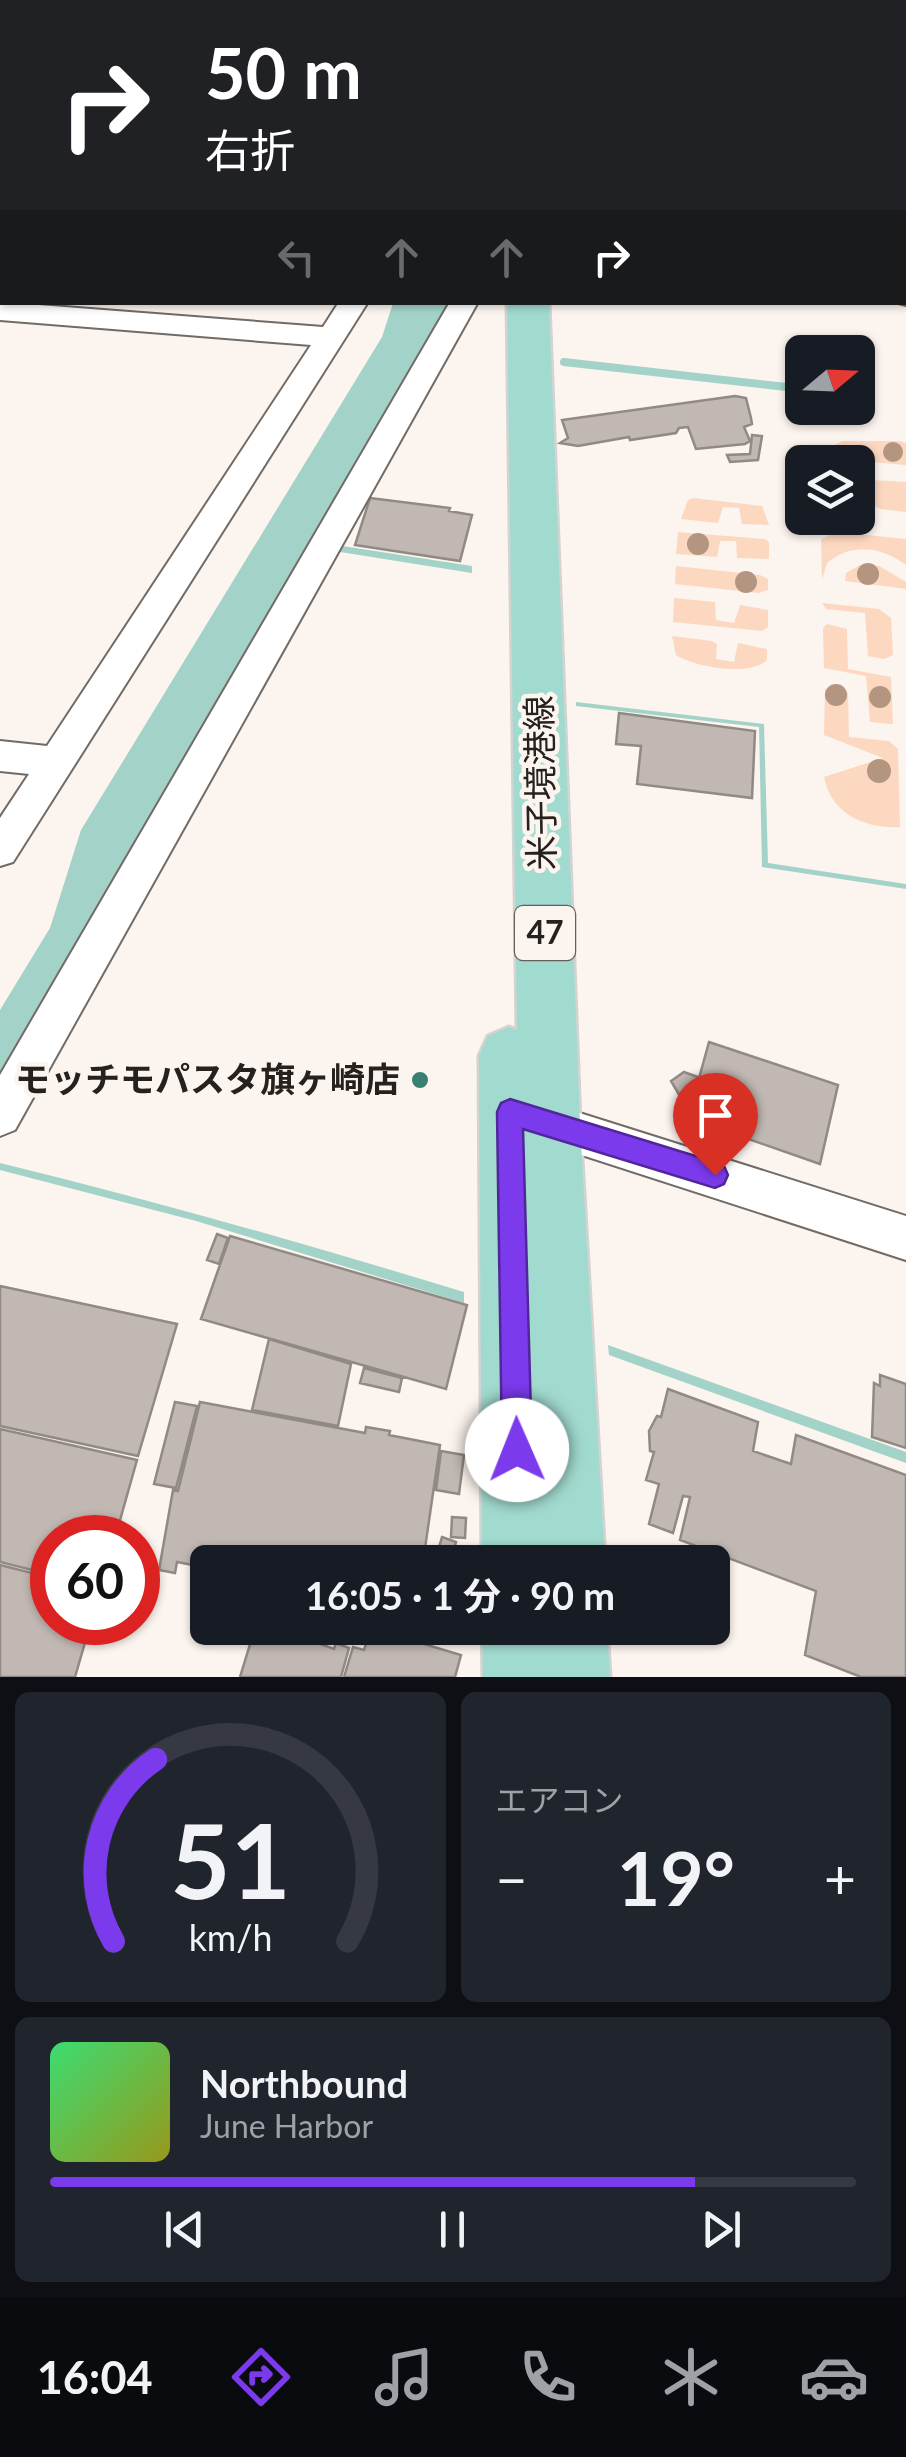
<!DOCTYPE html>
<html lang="ja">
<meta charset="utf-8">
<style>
body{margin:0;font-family:Lato,"Noto Sans JP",sans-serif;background:#20242c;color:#f1f3f6;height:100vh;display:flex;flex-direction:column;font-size:38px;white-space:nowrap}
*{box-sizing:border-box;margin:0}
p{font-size:32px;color:#9ea1a6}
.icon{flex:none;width:55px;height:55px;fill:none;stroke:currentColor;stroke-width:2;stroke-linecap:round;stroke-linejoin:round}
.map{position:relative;height:1677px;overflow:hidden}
.sheet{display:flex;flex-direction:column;gap:15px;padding:15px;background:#0d0f14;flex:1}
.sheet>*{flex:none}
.guide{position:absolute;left:0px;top:0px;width:908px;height:305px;box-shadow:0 2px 8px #0004;background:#202124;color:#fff;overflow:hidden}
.needle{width:65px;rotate:71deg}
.tools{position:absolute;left:785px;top:335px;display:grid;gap:20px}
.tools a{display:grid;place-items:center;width:90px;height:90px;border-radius:15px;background:#171b24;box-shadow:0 2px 8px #0004;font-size:50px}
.speed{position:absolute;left:30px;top:1515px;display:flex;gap:20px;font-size:50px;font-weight:700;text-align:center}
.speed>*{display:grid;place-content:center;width:130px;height:130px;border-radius:50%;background:#171b24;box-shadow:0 2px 8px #0004;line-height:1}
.speed .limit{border:15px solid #d22;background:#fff;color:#111}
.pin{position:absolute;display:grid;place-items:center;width:85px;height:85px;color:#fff;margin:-102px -42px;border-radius:50% 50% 50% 0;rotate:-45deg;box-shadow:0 0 10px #0007}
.pin .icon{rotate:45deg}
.me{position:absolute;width:110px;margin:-55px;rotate:359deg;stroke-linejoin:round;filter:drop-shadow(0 0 8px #0008)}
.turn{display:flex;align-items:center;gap:35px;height:210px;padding:0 40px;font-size:45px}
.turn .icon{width:130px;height:130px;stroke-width:2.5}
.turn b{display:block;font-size:70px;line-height:85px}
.lanes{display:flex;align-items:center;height:95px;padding:0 40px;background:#0003;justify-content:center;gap:50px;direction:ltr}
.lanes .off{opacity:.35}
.big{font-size:75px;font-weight:700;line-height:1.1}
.sheet .tile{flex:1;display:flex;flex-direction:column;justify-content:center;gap:15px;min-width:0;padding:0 35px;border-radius:15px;background:#20242c}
.sheet .dial{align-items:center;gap:0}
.dial svg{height:260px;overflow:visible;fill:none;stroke:#363941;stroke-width:7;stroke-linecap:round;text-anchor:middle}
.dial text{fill:#f1f3f6;stroke:none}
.song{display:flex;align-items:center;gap:30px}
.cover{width:120px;height:120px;border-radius:15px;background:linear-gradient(135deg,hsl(140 70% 55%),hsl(60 70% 35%))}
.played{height:10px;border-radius:5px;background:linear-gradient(90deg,#7c3aed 80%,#363941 80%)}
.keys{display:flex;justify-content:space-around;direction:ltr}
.heat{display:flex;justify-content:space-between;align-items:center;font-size:55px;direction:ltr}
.sheet .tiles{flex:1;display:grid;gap:15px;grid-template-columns:1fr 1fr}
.tile:last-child{grid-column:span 2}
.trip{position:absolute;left:190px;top:1545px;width:540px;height:100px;border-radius:15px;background:#171b24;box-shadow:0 2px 8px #0004;font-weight:700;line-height:100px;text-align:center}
.tab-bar{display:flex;height:160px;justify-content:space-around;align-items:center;background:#090b0e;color:#9ea1a6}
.tab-bar .icon{width:70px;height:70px}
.tab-bar .current{color:#7c3aed}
.tab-bar b{font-size:45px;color:#f1f3f6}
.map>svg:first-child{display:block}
</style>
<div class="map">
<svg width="906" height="1677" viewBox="0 0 906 1677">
<rect width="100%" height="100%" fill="#fcf4ee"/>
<path fill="#fcd8c0" d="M 842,441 L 900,441 L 906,443 L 906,465 L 847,460 L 821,462 L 827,449 Z
M 871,480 L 906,482 L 906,512 L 880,509 L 872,504 Z
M 693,498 L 762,506 L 769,525 L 742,524 L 739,508 L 723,507 L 718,523 L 681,519 L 688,500 Z
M 678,532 L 765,539 L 769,542 L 769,559 L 737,558 L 736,541 L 720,541 L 717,557 L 676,554 Z
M 837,532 L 906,539 L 906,565 C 882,547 852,542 827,563 L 822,580 L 821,539 Z
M 860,565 L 879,566 L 906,582 L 906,589 L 845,581 L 846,573 Z
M 676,566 L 760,575 L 768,579 L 768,590 L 759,593 L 675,584 Z
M 674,598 L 715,602 L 716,620 L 734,623 L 740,605 L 768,610 L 768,627 L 762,631 L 673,622 Z
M 822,603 L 879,609 L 891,618 L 893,655 L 884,659 L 868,656 L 865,613 L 826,609 Z
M 827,624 L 847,629 L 848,669 L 891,677 L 893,724 L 870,722 L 866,676 L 824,668 L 823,628 Z
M 672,636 L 712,641 L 717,644 L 716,659 L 734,662 L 738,643 L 767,649 L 767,660 C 751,677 694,667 676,655 Z
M 830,687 L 844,689 L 848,693 L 849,737 L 889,741 L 898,749 L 900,827 C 865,829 831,814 824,777 L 883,758 L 824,735 L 825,689 Z"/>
<path fill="#a3d3c8" d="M 393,303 L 451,303 L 430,348 L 423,348 L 0,1080 L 0,1010 L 50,928 L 81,830 L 382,337 Z
M 336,545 L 472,566 L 472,573 L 334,551 Z
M 576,702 L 764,724 L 768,863 L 906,884 L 906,889 L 762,867 L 759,727 L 576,706 Z
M 0,1163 C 156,1201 310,1245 464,1292 L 464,1303 L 196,1221 L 0,1170 Z
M 608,1345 L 906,1452 L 906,1463 L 609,1355 Z"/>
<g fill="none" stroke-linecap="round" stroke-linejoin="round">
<path stroke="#a3d3c8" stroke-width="8" d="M 564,362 L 786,387"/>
</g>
<path fill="#c1b8b3" stroke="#918984" stroke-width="2.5" d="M 735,396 L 746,398 L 751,418 L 752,424 L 744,427 L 750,441 L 745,444 L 696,449 L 688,427 L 679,428 L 676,433 L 630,440 L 629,437 L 578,446 L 560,443 L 568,438 L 562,420 Z
M 752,435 L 762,436 L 758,460 L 730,462 L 727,455 L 750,454 Z
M 370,498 L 450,508 L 449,511 L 472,515 L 460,561 L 355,545 Z
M 619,713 L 755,731 L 752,798 L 637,784 L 641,746 L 616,744 Z
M 709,1042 L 838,1085 L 820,1164 L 688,1118 Z
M 684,1072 L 698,1077 L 691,1101 L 681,1098 L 671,1081 Z
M 217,1234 L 228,1238 L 219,1264 L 207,1260 Z
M 230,1236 L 467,1305 L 446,1389 L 201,1319 Z
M 0,1286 L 177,1324 L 138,1456 L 0,1426 Z
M 269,1339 L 351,1364 L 338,1426 L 252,1410 Z
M 364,1368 L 402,1378 L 399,1392 L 360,1383 Z
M 880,1375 L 906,1384 L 906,1448 L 872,1437 L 874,1383 L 880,1386 Z
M 668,1389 L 758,1422 L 753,1451 L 791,1464 L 796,1435 L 906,1475 L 906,1677 L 861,1677 L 805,1655 L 816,1591 L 680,1540 L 690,1497 L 683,1496 L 673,1533 L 649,1524 L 659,1484 L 646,1480 L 654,1452 L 650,1451 L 649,1431 L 657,1416 L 661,1417 Z
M 175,1402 L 197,1406 L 176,1488 L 154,1484 Z
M 200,1402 L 365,1433 L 366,1427 L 390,1431 L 389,1435 L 440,1445 L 423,1562 L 208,1562 L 208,1568 L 177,1562 L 175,1573 L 159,1570 L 173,1490 L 178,1491 Z
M 0,1429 L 137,1460 L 115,1538 L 52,1538 L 52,1575 L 0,1562 Z
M 441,1451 L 464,1455 L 459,1494 L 436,1490 Z
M 452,1517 L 466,1518 L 465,1538 L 451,1537 Z
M 442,1537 L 456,1542 L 451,1559 L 437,1554 Z
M 0,1565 L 52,1578 L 52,1622 L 91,1622 L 75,1677 L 0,1677 Z
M 255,1628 L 276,1628 L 334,1649 L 336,1643 L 349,1648 L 341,1677 L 240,1677 Z
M 371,1628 L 461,1655 L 455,1677 L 344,1677 L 353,1647 L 364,1650 Z"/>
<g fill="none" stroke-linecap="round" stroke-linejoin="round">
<defs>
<path id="minor" d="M 304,0 L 326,0 L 326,2 L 304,2 Z
M 389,0 L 411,0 L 411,2 L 389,2 Z
M 905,72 L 906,72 L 906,86 L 905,86 Z
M 905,175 L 906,175 L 906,191 L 905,191 Z
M 905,287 L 906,305 L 895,302 L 905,302 Z
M 0,302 L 323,327 L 339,302 L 368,302 L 13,862 L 0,866 L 0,818 L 29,774 L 0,771 L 0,741 L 47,746 L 311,345 L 0,320 Z
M 450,302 L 478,302 L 15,1130 L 0,1136 L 0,1075 Z
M 532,1098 L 906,1216 L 906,1260 L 517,1134 L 511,1119 L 517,1104 Z"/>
<path id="primary" d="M 482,0 L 516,0 L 516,2 L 483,2 Z
M 507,302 L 549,302 L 580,1124 L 605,1562 L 482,1562 L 479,1056 L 488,1036 L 509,1027 L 517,1030 Z
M 482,1628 L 607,1628 L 610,1677 L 483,1677 Z"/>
</defs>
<use href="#minor" stroke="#726a65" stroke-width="4"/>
<use href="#primary" stroke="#d3d3d2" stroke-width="5"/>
<use href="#minor" fill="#fff" fill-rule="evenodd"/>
<use href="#primary" fill="#a1dacf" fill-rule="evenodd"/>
</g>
<g fill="#b49680">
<circle cx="893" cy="452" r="10"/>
<circle cx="698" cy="544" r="11"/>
<circle cx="868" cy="574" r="11"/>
<circle cx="746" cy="582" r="11"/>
<circle cx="836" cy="695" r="11"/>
<circle cx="880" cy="697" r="11"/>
<circle cx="879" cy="771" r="12"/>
</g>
<path fill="#7c3aed" stroke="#51269a" stroke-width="2.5" d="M 510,1099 L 715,1162 L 724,1166 L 728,1175 L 724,1184 L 715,1188 L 523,1129 L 532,1450 L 527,1460 L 517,1465 L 507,1460 L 502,1450 L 497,1112 L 501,1103 Z"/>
<circle fill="#3b7f72" stroke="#fcf4ee" stroke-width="4" cx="420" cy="1080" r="10"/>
<g text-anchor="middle" stroke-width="9" stroke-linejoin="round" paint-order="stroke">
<rect fill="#fcf4ee" stroke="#65605c" stroke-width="2.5" x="515" y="906" width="60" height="54" rx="8"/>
<g font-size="32" font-weight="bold" fill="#24211e">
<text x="545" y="944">47</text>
</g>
<g font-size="35" fill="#24211e" stroke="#fcf4ee">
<text transform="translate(541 783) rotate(-91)" y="12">米子境港線</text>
</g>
<g font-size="35" font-weight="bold" fill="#24211e" stroke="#fcf4ee" text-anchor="end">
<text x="400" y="1092">モッチモパスタ旗ヶ崎店</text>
</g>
</g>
</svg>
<div class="tools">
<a><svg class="needle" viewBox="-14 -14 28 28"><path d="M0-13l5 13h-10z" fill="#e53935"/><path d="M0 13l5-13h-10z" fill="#9ea1a6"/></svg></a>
<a><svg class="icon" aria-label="layers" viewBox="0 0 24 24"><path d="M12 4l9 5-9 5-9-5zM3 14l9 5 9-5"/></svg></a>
</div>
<div class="speed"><div class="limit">60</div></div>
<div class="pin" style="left:715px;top:1175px;background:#d93025"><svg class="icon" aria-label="arrive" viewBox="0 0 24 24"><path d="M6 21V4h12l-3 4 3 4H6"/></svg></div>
<svg class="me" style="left:517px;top:1450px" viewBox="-20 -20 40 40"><circle r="19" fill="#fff"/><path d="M0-13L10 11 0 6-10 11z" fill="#7c3aed"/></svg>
<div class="trip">16:05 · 1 分 · 90 m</div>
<div class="guide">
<div class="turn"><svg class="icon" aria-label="right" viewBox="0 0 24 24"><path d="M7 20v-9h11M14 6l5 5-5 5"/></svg><div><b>50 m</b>右折</div></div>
<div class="lanes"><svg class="icon off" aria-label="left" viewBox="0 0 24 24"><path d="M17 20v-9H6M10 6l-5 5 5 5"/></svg><svg class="icon off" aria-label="ahead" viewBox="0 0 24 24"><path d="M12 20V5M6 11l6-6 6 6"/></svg><svg class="icon off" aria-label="ahead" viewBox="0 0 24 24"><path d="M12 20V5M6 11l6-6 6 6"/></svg><svg class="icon" aria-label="right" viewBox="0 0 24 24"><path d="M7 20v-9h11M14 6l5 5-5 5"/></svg></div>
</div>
</div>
<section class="sheet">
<div class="tiles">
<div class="tile dial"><svg viewBox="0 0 100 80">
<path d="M14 69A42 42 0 1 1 86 69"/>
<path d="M14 69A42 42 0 0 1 27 13" stroke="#7c3aed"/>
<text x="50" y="56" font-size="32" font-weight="700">51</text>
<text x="50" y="72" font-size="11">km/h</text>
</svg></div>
<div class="tile"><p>エアコン</p>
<div class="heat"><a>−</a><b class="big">19°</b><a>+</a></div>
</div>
<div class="tile">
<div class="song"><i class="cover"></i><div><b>Northbound</b><p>June Harbor</p></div></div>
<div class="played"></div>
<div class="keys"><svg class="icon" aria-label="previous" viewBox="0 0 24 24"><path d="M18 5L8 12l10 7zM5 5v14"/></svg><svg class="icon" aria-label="pause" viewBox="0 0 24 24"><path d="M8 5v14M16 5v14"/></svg><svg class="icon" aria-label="next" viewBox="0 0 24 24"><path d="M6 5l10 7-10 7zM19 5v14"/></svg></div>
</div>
</div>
</section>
<nav class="tab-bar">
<b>16:04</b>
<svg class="icon current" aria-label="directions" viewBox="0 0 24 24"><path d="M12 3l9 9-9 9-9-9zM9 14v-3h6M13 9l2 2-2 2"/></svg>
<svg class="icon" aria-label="music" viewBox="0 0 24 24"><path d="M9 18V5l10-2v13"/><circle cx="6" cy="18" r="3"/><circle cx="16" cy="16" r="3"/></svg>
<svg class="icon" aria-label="phone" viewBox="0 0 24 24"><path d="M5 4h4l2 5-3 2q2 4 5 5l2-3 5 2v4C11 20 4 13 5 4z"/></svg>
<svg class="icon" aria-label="climate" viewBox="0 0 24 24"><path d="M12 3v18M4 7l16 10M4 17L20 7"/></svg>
<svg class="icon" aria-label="car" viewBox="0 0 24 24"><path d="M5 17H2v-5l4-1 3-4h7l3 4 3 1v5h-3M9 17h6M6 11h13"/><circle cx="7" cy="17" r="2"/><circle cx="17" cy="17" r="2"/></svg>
</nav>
